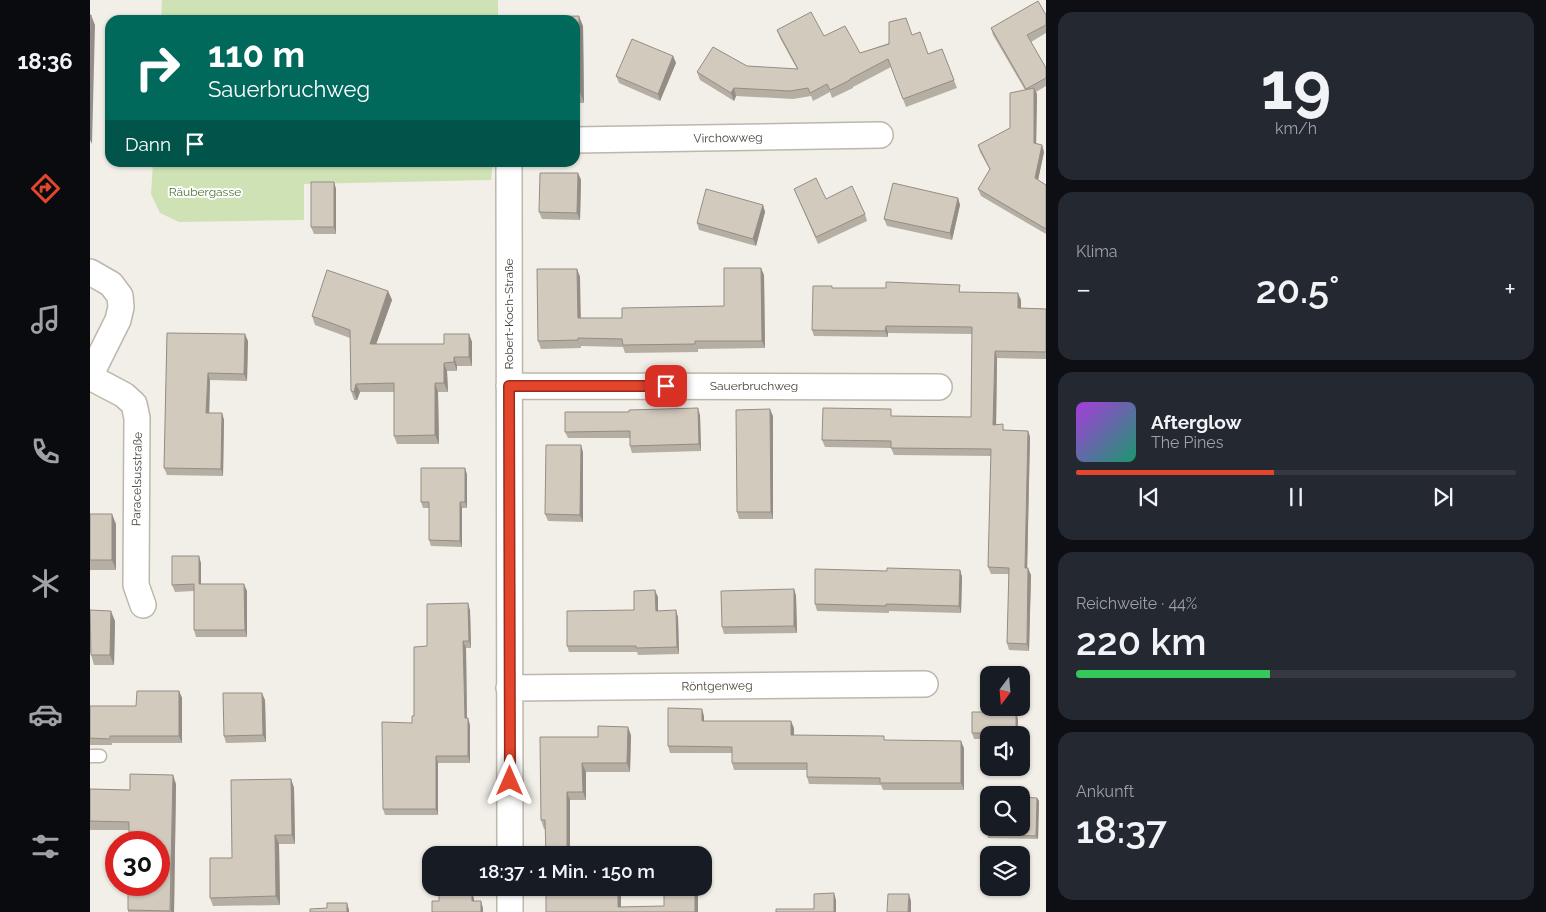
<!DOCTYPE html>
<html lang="de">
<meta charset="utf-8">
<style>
body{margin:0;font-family:Raleway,sans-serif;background:#242831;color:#f1f3f6;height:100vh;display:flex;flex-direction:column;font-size:19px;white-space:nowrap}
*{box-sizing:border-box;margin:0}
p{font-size:16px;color:#9ea1a6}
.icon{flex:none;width:28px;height:28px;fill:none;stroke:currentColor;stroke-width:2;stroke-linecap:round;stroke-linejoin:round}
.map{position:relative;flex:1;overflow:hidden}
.details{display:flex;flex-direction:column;gap:12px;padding:12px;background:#0d0f14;width:500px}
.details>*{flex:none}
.banner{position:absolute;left:15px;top:15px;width:475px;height:152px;border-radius:15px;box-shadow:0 1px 4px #0004;background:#00695c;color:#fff;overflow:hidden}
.needle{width:32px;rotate:196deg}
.fabs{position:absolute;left:890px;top:666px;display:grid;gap:10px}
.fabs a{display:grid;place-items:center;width:50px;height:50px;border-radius:10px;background:#171b24;box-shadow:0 1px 4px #0004;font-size:25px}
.speed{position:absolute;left:15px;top:831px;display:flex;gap:10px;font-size:25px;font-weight:700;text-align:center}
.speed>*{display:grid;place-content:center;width:65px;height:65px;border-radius:50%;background:#171b24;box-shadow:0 1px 4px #0004;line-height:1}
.speed .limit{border:8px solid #d22;background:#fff;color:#111}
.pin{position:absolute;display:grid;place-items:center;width:42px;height:42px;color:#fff;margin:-21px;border-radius:10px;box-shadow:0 2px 8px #0006}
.me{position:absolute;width:55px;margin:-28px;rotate:0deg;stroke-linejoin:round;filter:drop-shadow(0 0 4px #0008)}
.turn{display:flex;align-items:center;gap:18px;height:105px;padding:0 20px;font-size:22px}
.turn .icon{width:65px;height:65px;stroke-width:2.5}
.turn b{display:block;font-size:35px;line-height:42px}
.then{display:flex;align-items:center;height:48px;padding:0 20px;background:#0003;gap:10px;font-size:19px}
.big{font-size:38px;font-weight:600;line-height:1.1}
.details .card{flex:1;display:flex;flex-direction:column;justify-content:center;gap:8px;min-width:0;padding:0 18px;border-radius:15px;background:#242831}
.details .dial{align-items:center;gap:0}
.dial b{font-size:65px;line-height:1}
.song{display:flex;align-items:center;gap:15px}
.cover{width:60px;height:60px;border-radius:8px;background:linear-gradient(135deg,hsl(280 70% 55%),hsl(160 70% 35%))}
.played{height:5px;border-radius:2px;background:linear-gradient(90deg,#e4452d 45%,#363941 45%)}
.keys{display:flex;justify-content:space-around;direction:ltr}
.heat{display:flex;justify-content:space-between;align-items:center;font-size:28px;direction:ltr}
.charge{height:8px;border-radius:4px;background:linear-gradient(90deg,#34c759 44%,#363941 0)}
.trip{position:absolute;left:332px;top:846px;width:290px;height:50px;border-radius:15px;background:#171b24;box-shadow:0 1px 4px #0004;font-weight:600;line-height:50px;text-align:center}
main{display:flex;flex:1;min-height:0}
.tab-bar{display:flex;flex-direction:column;width:90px;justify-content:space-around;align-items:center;background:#090b0e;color:#9ea1a6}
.tab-bar .icon{width:35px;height:35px}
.tab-bar .selected{color:#e4452d}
.tab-bar b{font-size:22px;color:#f1f3f6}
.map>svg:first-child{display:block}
</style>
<main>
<nav class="tab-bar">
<b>18:36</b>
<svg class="icon selected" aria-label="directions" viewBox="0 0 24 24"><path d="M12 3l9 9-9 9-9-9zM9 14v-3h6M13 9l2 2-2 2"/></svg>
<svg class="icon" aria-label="music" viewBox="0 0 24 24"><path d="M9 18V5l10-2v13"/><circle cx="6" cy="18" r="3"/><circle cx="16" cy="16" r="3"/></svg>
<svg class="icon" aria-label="phone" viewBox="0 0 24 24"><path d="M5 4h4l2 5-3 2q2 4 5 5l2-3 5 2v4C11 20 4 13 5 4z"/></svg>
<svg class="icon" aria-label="climate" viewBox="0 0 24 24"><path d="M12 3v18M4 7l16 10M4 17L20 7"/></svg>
<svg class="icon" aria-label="car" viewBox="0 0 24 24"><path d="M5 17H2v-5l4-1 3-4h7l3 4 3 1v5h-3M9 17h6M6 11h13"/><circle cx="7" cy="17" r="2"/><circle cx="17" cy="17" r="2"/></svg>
<svg class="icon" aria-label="filters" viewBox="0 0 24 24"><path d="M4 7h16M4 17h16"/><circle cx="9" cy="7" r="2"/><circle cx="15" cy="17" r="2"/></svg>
</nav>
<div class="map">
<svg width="956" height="912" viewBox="0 0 956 912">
<rect width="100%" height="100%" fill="#f2efe8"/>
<path fill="#cfe2b5" d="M 72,0 L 408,0 L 408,20 L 71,20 Z
M 63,163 L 403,163 L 401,180 L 214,184 L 214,220 L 89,222 L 70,213 L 61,194 Z"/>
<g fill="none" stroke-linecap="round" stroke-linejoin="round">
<defs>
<path id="service" d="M 0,756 L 10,756"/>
<path id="minor" d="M 485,140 L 790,135
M 419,162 L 420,855
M 0,272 L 21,284 L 30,296 L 31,307 L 28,320 L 0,376
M 0,377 L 34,395 L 44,404 L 47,418 L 46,585 L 53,605
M 419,386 L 849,387
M 419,688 L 835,684
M 420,888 L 420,912"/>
</defs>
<use href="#service" stroke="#bdb6ab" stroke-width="15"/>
<use href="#minor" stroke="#bdb6ab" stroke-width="28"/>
<use href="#service" stroke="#fff" stroke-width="12"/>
<use href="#minor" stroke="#fff" stroke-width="25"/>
</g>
<path fill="#b5aea3" d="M 956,15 L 956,33 L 941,42 L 956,68 L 956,86 L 946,92 L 947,94 L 946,144 L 952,145 L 954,152 L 948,180 L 956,185 L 956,234 L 891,196 L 888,189 L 900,170 L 890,152 L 888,145 L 920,128 L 935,90 L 903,35 L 901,28 Z
M 485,20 L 493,26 L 494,103 L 485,103 Z
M 687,30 L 734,36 L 770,53 L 822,35 L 838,54 L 852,49 L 867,88 L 816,107 L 801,67 L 763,87 L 763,88 L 742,98 L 740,92 L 723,101 L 721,96 L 703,99 L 646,96 L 644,101 L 610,80 L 607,72 L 707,69 L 690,38 Z
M 583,56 L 586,63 L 570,101 L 529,83 L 526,76 Z
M 488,173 L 491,180 L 490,220 L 452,219 L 449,212 Z
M 244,182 L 246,189 L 246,234 L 224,234 L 221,227 Z
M 704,189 L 736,199 L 775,214 L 777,221 L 728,244 Z
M 868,198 L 870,205 L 862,240 L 797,226 L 794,219 Z
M 673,205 L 675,212 L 666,246 L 609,230 L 607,223 Z
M 487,269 L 490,277 L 490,318 L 532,318 L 634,306 L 674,275 L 675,348 L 608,349 L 608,352 L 535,353 L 533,347 L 491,346 L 491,348 L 451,349 L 448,341 Z
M 742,288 L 872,292 L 931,300 L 931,308 L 956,309 L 956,359 L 907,358 L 906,424 L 915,430 L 938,431 L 940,437 L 937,568 L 941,575 L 939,651 L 919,650 L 917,643 L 919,574 L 901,574 L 898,567 L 901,456 L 804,455 L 801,448 L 735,447 L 732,440 L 804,416 L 881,417 L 882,334 L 798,333 L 798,337 L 724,336 L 722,330 Z
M 298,291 L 302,300 L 286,344 L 354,344 L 379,334 L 382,342 L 382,366 L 367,366 L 367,371 L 357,371 L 358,392 L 348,392 L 349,444 L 307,444 L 304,436 L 304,392 L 270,392 L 267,400 L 264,400 L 261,391 L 260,338 L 225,325 L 222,316 Z
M 77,333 L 158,341 L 157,381 L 120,380 L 119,413 L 132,413 L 134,420 L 133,476 L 77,475 L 74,468 Z
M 610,415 L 611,451 L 542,453 L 540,446 L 540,438 L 478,438 L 475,432 Z
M 683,416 L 683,519 L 649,519 L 647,512 Z
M 493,452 L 493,522 L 458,521 L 455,514 Z
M 375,468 L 377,475 L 377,508 L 372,508 L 372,547 L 341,546 L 339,540 L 339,508 L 333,508 L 331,502 Z
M 0,514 L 26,524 L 26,570 L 0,570 Z
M 111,563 L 111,584 L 157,591 L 157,637 L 106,637 L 104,630 L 104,591 L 85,592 L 82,585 Z
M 870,570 L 872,577 L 871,613 L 799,611 L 799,613 L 727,611 L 725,604 L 797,571 Z
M 704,589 L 706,596 L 707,633 L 634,634 L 632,627 Z
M 568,597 L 568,611 L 588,617 L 589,654 L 548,655 L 547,652 L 479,652 L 477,646 L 544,610 Z
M 0,610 L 25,621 L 24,665 L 4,665 L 1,655 L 1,652 L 0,652 Z
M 380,610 L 381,648 L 376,648 L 377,718 L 380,725 L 380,763 L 348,763 L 348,815 L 295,815 L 293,809 L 324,716 L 337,646 Z
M 89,691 L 92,698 L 92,743 L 22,743 L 22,745 L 0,745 L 0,706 L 46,706 Z
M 175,700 L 176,742 L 136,743 L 134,736 Z
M 614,716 L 614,721 L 704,728 L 704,735 L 795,740 L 874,748 L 874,790 L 793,790 L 791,785 L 719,784 L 717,777 L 717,770 L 644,770 L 642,763 L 642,753 L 580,753 L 578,746 Z
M 928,719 L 928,735 L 899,735 L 899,739 L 884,739 L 882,733 Z
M 541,735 L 540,772 L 496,772 L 496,800 L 480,800 L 456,855 L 455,829 L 454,829 L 451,820 L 508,737 Z
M 201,779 L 204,788 L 205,844 L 189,844 L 190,905 L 123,906 L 120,898 L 142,858 Z
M 86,784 L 84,912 L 38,912 L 38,910 L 39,830 L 0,830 L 0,789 L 40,790 Z
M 947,798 L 949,801 L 948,839 L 898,838 L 897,834 Z"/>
<path fill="#948d85" d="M 1,15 L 5,25 L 2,144 L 0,140 L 0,58 Z
M 489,16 L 493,26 L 494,103 L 490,92 Z
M 583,56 L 586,63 L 570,101 L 568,94 Z
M 644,88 L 646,96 L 644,101 L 641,93 Z
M 944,88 L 947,94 L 946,150 L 944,143 Z
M 952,145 L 954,152 L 947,185 L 945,178 Z
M 488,173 L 491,180 L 490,220 L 487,213 Z
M 244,182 L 246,189 L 246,234 L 244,227 Z
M 868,198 L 870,205 L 862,240 L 860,233 Z
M 673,205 L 675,212 L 666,246 L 663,239 Z
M 671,268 L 674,275 L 675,348 L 672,341 Z
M 487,269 L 490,277 L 491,326 L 488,318 Z
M 298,291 L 302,300 L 283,353 L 280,344 Z
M 928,293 L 931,300 L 931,315 L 928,308 Z
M 796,326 L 798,333 L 798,337 L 795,331 Z
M 155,334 L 158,341 L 157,381 L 154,374 Z
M 379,334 L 382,342 L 382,366 L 379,357 Z
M 905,351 L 907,358 L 906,431 L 903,425 Z
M 364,357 L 367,366 L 367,371 L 364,362 Z
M 354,363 L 357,371 L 358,392 L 354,383 Z
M 118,373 L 120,380 L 119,420 L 116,413 Z
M 345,383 L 348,392 L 349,444 L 345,435 Z
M 266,384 L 270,392 L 267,400 L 264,392 Z
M 608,408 L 610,415 L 611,451 L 609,444 Z
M 680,409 L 683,416 L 683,519 L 681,512 Z
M 132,413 L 134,420 L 133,476 L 131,469 Z
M 938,431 L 940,437 L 937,575 L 935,568 Z
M 491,445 L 493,452 L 493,522 L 490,515 Z
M 375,468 L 377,475 L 377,508 L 375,502 Z
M 370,502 L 372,508 L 372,547 L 370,541 Z
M 22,514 L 26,524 L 26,570 L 22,560 Z
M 109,556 L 111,563 L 111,591 L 109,584 Z
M 938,568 L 941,575 L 939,651 L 937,644 Z
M 870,570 L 872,577 L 871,613 L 869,606 Z
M 154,584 L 157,591 L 157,637 L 155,630 Z
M 704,589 L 706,596 L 707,633 L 704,626 Z
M 565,590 L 568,597 L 568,617 L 566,611 Z
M 378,603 L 380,610 L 381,648 L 379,641 Z
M 586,610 L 588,617 L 589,654 L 587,647 Z
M 21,611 L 25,621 L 24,665 L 20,655 Z
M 373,641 L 376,648 L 377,725 L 375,718 Z
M 89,691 L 92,698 L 92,743 L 89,736 Z
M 172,693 L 175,700 L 176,742 L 173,735 Z
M 612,709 L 614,716 L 614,728 L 612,721 Z
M 926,712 L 928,719 L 928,735 L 926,735 Z
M 378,718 L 380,725 L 380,763 L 378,756 Z
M 701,721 L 704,728 L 704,742 L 701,735 Z
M 538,727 L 541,735 L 540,772 L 537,763 Z
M 871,741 L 874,748 L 874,790 L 871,783 Z
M 346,756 L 348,763 L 348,815 L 346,809 Z
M 492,763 L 496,772 L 496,800 L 493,792 Z
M 83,775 L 86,784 L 84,912 L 81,912 Z
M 201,779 L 204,788 L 205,844 L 202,835 Z
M 477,792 L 480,800 L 480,855 L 477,848 Z
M 947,798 L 949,801 L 948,839 L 946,836 Z
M 185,835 L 189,844 L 190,905 L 186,896 Z
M 528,888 L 531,888 L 531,912 L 528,907 Z
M 605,888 L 608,888 L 608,912 L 605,912 Z
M 382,892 L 384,899 L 384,908 L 382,901 Z
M 744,893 L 746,900 L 746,912 L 744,912 Z
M 819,894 L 821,901 L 821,912 L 818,912 Z
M 391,901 L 393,908 L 393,912 L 391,912 Z
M 257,903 L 259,910 L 259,912 L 257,912 Z"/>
<path fill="#d3cabe" stroke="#948d85" d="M 948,1 L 956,15 L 956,25 L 937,35 L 956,68 L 956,78 L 936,89 L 901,28 Z
M 721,12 L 734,36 L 755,26 L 770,53 L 799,44 L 799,22 L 816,18 L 822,35 L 830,32 L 838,54 L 852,49 L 864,80 L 813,99 L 798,59 L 760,79 L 760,80 L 740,90 L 737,84 L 720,93 L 718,88 L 700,91 L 644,88 L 641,93 L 607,72 L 623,47 L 657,66 L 708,69 L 687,30 Z
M 0,15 L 1,15 L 0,58 Z
M 489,16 L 490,92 L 485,92 L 485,20 L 448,20 L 448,17 Z
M 542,39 L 583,56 L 568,94 L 526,76 Z
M 944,88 L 944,143 L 952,145 L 945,178 L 956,185 L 956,229 L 888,189 L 900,169 L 888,145 L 920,128 L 920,93 Z
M 450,173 L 488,173 L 487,213 L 449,212 Z
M 726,178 L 736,199 L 762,186 L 775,214 L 726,237 L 704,189 Z
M 221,182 L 244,182 L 244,227 L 221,227 Z
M 803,183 L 868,198 L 860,233 L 794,219 Z
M 616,189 L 673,205 L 663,239 L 607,223 Z
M 634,268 L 671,268 L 672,341 L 605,341 L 605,344 L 533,345 L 532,339 L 488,338 L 488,340 L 448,341 L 447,269 L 487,269 L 488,318 L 532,318 L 532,308 L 634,306 Z
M 237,270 L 298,291 L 280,344 L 354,344 L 354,334 L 379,334 L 379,357 L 364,357 L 364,362 L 354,363 L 354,383 L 345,383 L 345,435 L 304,436 L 304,383 L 266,384 L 264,392 L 261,391 L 260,330 L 222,316 Z
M 796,282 L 870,285 L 869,292 L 928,293 L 928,308 L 956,309 L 956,352 L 905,351 L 903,425 L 913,424 L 913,430 L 938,431 L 935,568 L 938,568 L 937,644 L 917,643 L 919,568 L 898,567 L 901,449 L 801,448 L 801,441 L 732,440 L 733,408 L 801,409 L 801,416 L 881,417 L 882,327 L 796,326 L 795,331 L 722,330 L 723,286 L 742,286 L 742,288 L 796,288 Z
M 77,333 L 155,334 L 154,374 L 118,373 L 116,413 L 132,413 L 131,469 L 74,468 Z
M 608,408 L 609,444 L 540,446 L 540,431 L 475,432 L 475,412 L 539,412 L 539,410 Z
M 680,409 L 681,512 L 647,512 L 646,410 Z
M 456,445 L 491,445 L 490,515 L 455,514 Z
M 331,468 L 375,468 L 375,502 L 370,502 L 370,541 L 339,540 L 339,502 L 331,502 Z
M 0,514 L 22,514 L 22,560 L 0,560 Z
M 82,556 L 109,556 L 109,584 L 154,584 L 155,630 L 104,630 L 104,584 L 82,585 Z
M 797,568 L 870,570 L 869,606 L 796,604 L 796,606 L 725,604 L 725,569 L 797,571 Z
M 704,589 L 704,626 L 632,627 L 631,591 Z
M 565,590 L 566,611 L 586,610 L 587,647 L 546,648 L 546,646 L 477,646 L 477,611 L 544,610 L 544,591 Z
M 378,603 L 379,641 L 373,641 L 375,718 L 378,718 L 378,756 L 346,756 L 346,809 L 293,809 L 292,722 L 322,723 L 322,716 L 324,716 L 324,647 L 337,646 L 337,604 Z
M 0,610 L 21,611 L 20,655 L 1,655 Z
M 47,691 L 89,691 L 89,736 L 20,736 L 20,739 L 0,738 L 0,706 L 46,706 Z
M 133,693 L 172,693 L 173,735 L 134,736 Z
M 578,708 L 612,709 L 612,721 L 701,721 L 701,735 L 794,736 L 794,740 L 871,741 L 871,783 L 790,783 L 790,778 L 717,777 L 717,763 L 642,763 L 642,747 L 578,746 Z
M 882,712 L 926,712 L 926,733 L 882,733 Z
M 508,726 L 538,727 L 537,763 L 492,763 L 493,792 L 477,792 L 477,848 L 527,848 L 527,855 L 456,855 L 455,820 L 451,820 L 450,737 L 508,737 Z
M 40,774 L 83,775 L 80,911 L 38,910 L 38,885 L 69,885 L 69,842 L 39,842 L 39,822 L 0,821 L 0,789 L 40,790 Z
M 201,779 L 202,835 L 185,835 L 186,896 L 120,898 L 120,858 L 142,858 L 141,780 Z
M 898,797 L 899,797 L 899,828 L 931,828 L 931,797 L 947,798 L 946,836 L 897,834 Z
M 456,888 L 528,888 L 528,907 L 574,906 L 574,888 L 605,888 L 605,912 L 456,912 Z
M 349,892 L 382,892 L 382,901 L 391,901 L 391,912 L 342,912 L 342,901 L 349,901 Z
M 744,893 L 744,912 L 686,912 L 686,909 L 724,909 L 724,894 Z
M 798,894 L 819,894 L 818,912 L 797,912 Z
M 237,903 L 257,903 L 257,912 L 220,912 L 220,909 L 237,908 Z"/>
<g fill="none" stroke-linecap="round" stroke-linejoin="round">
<defs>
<path id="route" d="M 420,781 L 419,386 L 576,386"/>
</defs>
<use href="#route" stroke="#942d1d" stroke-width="12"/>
<use href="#route" stroke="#e4452d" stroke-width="9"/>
</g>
<g text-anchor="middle" stroke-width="4" stroke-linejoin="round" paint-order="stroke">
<g font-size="12" fill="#453f37" stroke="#fff">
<text transform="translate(638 138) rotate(-1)" y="4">Virchowweg</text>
<text transform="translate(419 314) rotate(-90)" y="4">Robert-Koch-Straße</text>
<text x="664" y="390">Sauerbruchweg</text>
<text transform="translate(47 479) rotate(-89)" y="4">Paracelsusstraße</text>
<text transform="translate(627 686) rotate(-1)" y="4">Röntgenweg</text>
</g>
<g font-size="12" fill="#4a7130" stroke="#fff">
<text x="115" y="196">Räubergasse</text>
</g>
</g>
</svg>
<div class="fabs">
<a><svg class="needle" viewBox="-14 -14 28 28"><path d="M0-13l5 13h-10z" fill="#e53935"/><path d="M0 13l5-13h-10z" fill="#9ea1a6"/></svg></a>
<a><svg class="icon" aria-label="sound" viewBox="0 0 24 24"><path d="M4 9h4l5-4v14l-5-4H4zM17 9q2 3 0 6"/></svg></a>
<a><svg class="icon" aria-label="search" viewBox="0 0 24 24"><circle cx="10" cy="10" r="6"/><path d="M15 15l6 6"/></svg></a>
<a><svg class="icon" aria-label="layers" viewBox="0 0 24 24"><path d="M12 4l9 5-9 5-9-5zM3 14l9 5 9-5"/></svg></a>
</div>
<div class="speed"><div class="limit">30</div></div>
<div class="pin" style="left:576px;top:386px;background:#d93025"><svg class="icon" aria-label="arrive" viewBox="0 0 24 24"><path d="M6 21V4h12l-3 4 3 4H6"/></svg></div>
<svg class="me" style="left:420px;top:781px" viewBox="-20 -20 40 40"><path d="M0-17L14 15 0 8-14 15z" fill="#e4452d" stroke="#fff" stroke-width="4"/></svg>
<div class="trip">18:37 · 1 Min. · 150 m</div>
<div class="banner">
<div class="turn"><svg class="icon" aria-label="right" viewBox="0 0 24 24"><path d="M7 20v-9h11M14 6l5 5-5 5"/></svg><div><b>110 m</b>Sauerbruchweg</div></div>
<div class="then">Dann<svg class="icon" aria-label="arrive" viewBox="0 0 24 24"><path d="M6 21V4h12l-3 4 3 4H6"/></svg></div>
</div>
</div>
<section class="details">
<div class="card dial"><b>19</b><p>km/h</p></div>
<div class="card"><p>Klima</p>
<div class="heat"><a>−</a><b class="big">20.5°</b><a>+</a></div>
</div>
<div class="card">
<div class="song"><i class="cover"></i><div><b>Afterglow</b><p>The Pines</p></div></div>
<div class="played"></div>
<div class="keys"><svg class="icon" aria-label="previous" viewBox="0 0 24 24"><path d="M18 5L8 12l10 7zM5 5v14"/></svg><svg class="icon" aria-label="pause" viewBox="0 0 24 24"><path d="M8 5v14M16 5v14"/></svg><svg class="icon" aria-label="next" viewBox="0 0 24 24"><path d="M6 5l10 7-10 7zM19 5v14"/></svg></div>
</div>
<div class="card"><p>Reichweite · 44%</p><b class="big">220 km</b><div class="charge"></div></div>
<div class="card"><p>Ankunft</p><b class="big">18:37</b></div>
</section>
</main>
